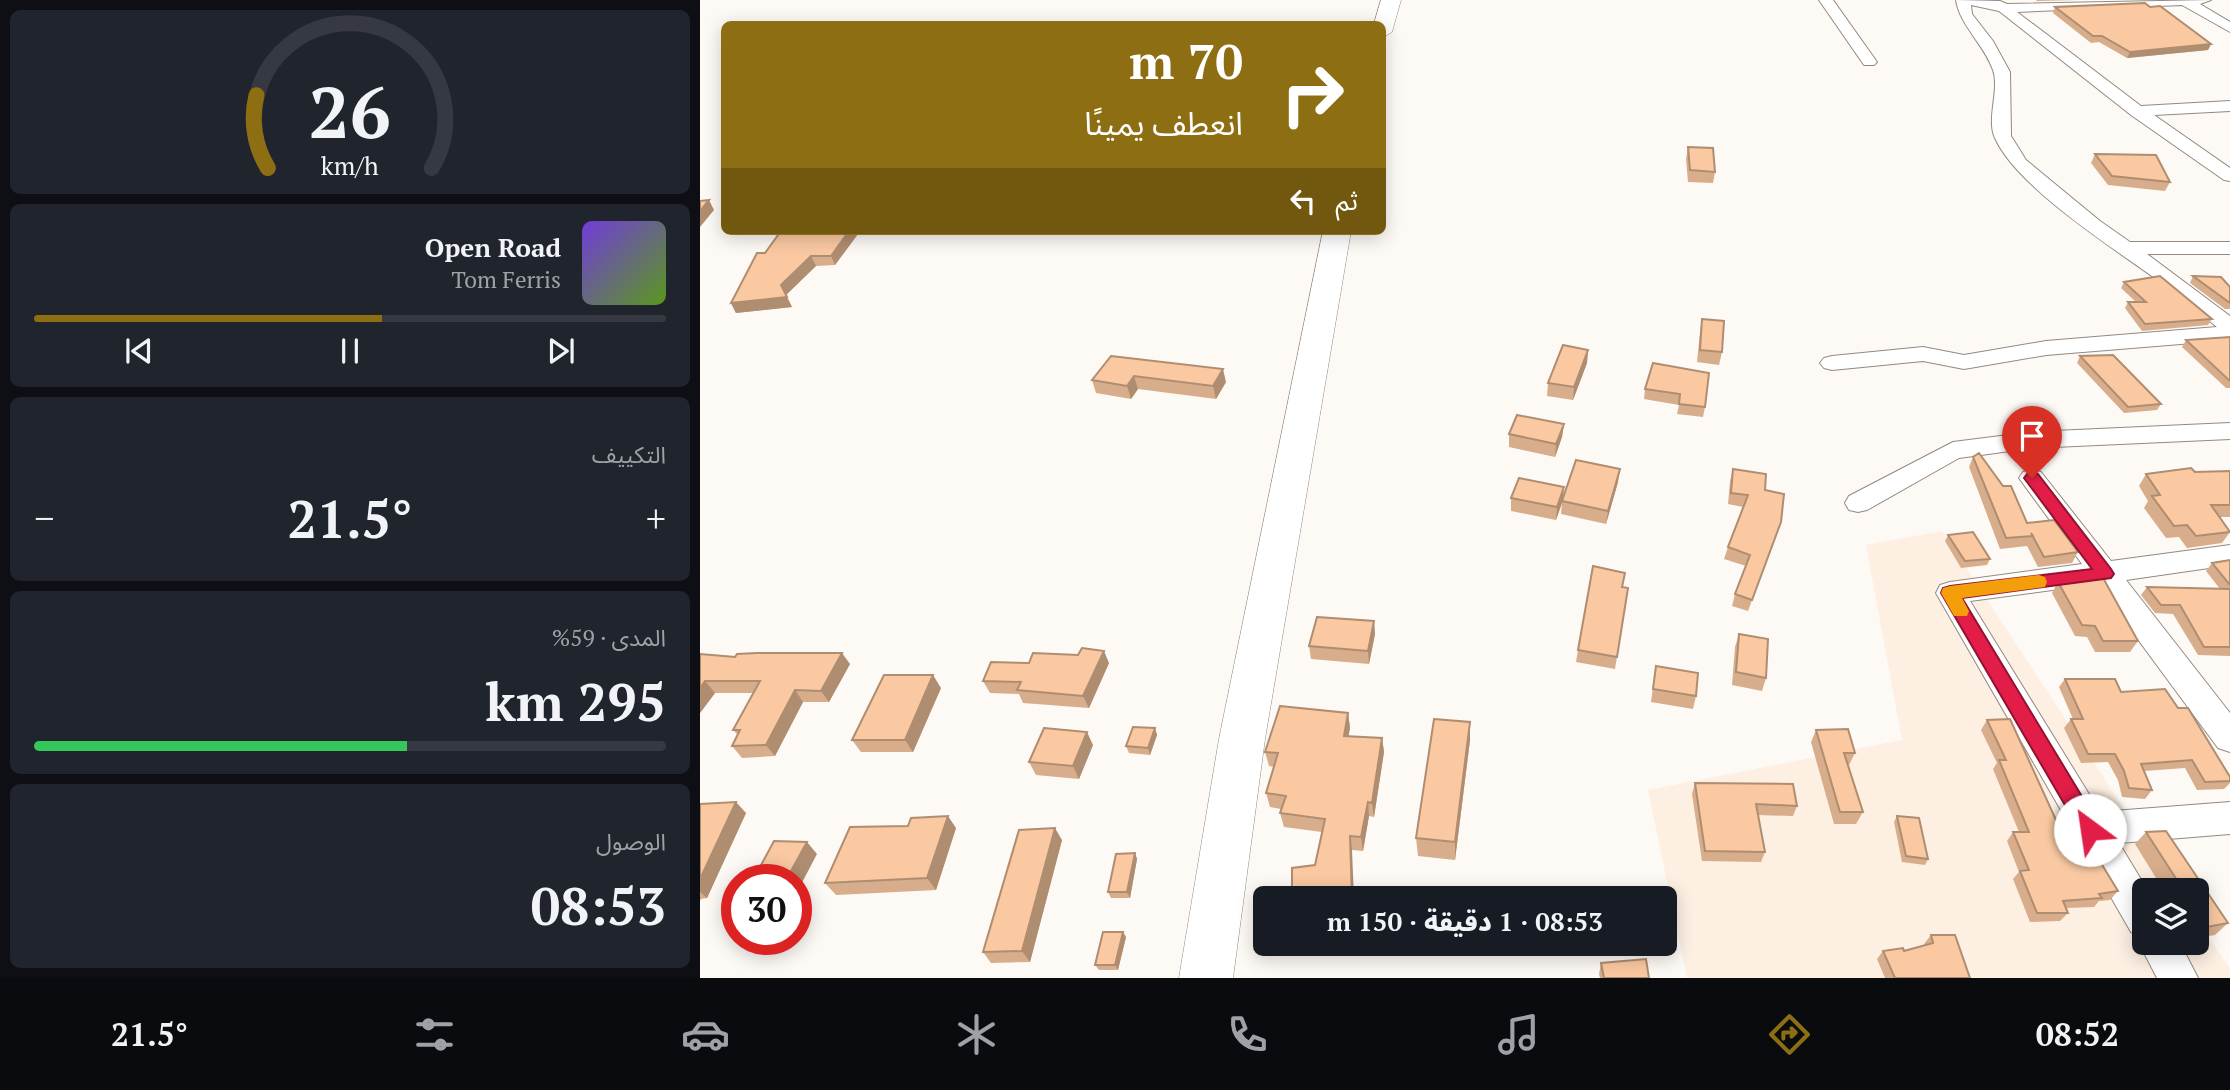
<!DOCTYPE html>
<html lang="ar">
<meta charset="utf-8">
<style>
body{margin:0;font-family:"PT Serif","Noto Sans Arabic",serif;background:#20242c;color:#f1f3f6;direction:rtl;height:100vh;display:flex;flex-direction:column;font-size:26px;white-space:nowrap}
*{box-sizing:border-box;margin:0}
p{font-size:23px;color:#9ea1a6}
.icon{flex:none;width:38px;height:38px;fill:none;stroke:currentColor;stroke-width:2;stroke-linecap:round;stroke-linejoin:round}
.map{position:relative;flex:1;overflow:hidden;direction:ltr}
.panel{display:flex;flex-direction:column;gap:10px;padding:10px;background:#0d0f14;width:700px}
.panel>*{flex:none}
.top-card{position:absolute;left:21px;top:21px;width:665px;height:214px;border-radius:10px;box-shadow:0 4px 18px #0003;direction:rtl;background:#8e6e12;color:#fff;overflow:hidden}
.controls{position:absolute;left:1432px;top:878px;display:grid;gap:14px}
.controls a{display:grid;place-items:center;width:77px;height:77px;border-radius:10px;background:#171b24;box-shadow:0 4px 18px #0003;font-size:35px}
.speed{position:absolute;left:21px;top:864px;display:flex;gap:14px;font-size:35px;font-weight:700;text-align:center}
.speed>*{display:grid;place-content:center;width:91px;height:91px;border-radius:50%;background:#171b24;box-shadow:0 4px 18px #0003;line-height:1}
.speed .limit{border:10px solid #d22;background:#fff;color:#111}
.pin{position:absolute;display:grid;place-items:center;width:60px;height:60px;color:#fff;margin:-72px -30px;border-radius:50% 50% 50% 0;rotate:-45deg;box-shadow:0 0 7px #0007}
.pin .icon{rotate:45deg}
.me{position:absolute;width:77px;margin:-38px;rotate:329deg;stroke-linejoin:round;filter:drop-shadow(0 0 5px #0008)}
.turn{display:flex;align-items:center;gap:24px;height:147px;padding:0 28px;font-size:32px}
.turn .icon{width:91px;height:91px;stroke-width:2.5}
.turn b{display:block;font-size:49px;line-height:60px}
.then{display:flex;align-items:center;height:66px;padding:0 28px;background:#0003;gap:14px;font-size:26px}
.big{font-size:52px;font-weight:800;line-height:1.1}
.panel .card{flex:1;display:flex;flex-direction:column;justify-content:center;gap:10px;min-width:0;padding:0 24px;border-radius:10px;background:#20242c}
.panel .dial{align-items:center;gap:0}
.dial svg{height:182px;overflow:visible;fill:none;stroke:#363941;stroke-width:7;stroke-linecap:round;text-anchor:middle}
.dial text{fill:#f1f3f6;stroke:none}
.song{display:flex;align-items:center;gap:21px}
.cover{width:84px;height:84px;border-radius:10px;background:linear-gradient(135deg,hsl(260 70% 55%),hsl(90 70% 35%))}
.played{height:7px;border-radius:4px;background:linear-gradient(90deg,#8e6e12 55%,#363941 55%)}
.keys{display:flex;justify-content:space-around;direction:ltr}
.heat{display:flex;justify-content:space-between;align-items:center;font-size:38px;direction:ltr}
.charge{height:10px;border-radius:5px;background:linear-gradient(90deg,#34c759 59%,#363941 0)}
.trip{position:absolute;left:553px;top:886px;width:424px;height:70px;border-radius:10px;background:#171b24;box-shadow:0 4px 18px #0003;font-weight:800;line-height:70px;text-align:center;direction:rtl}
.tab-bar{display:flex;height:112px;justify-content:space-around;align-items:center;background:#090b0e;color:#9ea1a6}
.tab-bar .icon{width:49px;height:49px}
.tab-bar .active{color:#8e6e12}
.tab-bar b{font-size:32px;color:#f1f3f6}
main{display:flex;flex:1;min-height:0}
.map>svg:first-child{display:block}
</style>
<main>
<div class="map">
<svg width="1530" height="978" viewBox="0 0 1530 978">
<rect width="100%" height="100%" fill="#fdf9f5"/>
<path fill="#feefe3" d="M 1242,531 L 1478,891 L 1444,891 L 1444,943 L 1496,943 L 1496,918 L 1530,969 L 1530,978 L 987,978 L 948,790 L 1202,740 L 1166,545 Z"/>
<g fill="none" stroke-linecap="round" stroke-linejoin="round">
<defs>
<path id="minor" d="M 1119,0 L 1133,0 L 1177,62 L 1174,65 L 1164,65 Z
M 1256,0 L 1300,1 L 1307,4 L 1511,0 L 1500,4 L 1530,22 L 1530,32 L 1482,5 L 1317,12 L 1441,106 L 1530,101 L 1530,111 L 1454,115 L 1530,168 L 1530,181 L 1524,180 L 1431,115 L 1299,11 L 1271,5 L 1272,14 L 1293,41 L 1310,72 L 1311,136 L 1326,160 L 1400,221 L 1430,242 L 1530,242 L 1530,254 L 1447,254 L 1530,316 L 1530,340 L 1346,355 L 1264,369 L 1223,361 L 1132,370 L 1124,368 L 1120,363 L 1124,358 L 1132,356 L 1223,347 L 1264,355 L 1346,341 L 1517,327 C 1499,313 1481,298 1463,284 C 1418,251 1317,188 1295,138 C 1286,119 1300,90 1293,70 C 1284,44 1260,26 1256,0 Z
M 1530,423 L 1530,439 L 1332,448 L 1259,458 L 1167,510 L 1158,512 L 1149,510 L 1145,503 L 1149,496 L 1253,442 L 1332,432 Z
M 1332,469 L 1341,472 L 1411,561 L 1530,545 L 1530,565 L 1426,580 L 1530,713 L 1530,752 L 1518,748 L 1397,584 L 1270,601 L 1400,812 L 1530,802 L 1530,834 L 1419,843 L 1448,891 L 1444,891 L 1444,943 L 1480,943 L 1498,978 L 1457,978 L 1439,943 L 1442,937 L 1431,932 L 1236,593 L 1240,585 L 1250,582 L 1382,564 L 1319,478 L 1323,472 Z"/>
<path id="secondary" d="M 681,0 L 701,0 L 692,32 L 682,38 L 682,24 L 674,24 Z
M 623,231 L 651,231 L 565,739 L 533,978 L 479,978 L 519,739 Z"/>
</defs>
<use href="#minor" stroke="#948980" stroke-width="2"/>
<use href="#secondary" stroke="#948980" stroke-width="1"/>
<use href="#minor" fill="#fff" fill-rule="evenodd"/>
<use href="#secondary" fill="#fff" fill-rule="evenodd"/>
</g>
<path fill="#d7ad8b" d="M 1336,0 L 1377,0 L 1337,1 Z
M 1355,7 L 1511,44 L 1508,50 L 1427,58 L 1399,42 L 1391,43 L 1353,13 Z
M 988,147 L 1015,172 L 1013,183 L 988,182 L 986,159 Z
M 1395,154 L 1470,182 L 1465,191 L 1408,185 L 1391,163 Z
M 81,231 L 157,231 L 158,234 L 135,265 L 116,266 L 86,295 L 92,307 L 36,313 L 31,303 Z
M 322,231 L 347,231 L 323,232 Z
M 1493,276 L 1530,287 L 1530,309 L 1525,309 L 1490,283 Z
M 1424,282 L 1512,319 L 1508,325 L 1442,331 L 1425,308 L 1428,302 L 1436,302 L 1421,288 Z
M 1002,319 L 1022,352 L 1019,365 L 997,362 L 1000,332 Z
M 1530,337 L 1530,388 L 1526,388 L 1482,347 L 1486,340 Z
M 888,350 L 887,363 L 873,400 L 847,396 L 848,383 Z
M 411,356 L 526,382 L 516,399 L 438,389 L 431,399 L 396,393 L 392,380 Z
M 1380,356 L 1461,404 L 1457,410 L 1424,413 L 1377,363 Z
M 953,363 L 1005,407 L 1003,417 L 977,414 L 979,405 L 944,399 L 945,389 Z
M 864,424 L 862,437 L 855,457 L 809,447 L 809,434 Z
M 1273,457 L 1327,523 L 1378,552 L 1372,563 L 1338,567 L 1327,546 L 1300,549 L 1269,467 Z
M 1033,469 L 1065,490 L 1081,522 L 1048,611 L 1032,606 L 1035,594 L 1046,566 L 1024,559 L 1028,547 L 1043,507 L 1028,504 L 1030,481 Z
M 1530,471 L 1530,517 L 1519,517 L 1530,532 L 1522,543 L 1487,548 L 1479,537 L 1466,538 L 1444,508 L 1448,501 L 1439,486 L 1446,474 Z
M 918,482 L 906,524 L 861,514 L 862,503 L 856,520 L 811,511 L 811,498 L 863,497 Z
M 1248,535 L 1290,559 L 1287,565 L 1261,568 L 1245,541 Z
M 1530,560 L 1530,656 L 1498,655 L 1473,614 L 1455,613 L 1441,595 L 1447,587 L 1520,589 L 1506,571 L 1512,563 Z
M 1358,582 L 1438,641 L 1430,652 L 1395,652 L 1387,637 L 1375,636 L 1352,593 Z
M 928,588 L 915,669 L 876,662 L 878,650 Z
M 674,621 L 675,634 L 669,664 L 611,659 L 609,646 Z
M 1039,634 L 1066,678 L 1062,691 L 1032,685 L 1035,647 Z
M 0,654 L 150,664 L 129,702 L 103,702 L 75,756 L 42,758 L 32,746 L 38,735 L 33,730 L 54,693 L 15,693 L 0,713 Z
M 329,663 L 409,663 L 389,708 L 323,703 L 319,694 L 290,693 L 283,681 Z
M 956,666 L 996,696 L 993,709 L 951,702 Z
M 1365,679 L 1421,692 L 1478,708 L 1530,777 L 1530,783 L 1524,789 L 1497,790 L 1485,768 L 1444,771 L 1452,790 L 1445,799 L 1422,797 L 1418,780 L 1408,762 L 1381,763 L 1364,728 L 1371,719 L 1373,719 L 1359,687 Z
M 241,688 L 213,752 L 161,752 L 152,740 Z
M 648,713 L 650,728 L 648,736 L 682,738 L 684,752 L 674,817 L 669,816 L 663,851 L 652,850 L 615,865 L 622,832 L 584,827 L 580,813 L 581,809 L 570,807 L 566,793 L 574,767 L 569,766 L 565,752 Z
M 1287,720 L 1361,831 L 1381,865 L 1418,891 L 1410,900 L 1399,901 L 1394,907 L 1366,908 L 1368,913 L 1360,921 L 1330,922 L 1313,879 L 1319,872 L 1307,841 L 1313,832 L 1319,832 L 1293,769 L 1297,763 L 1281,730 Z
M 770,722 L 770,740 L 755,860 L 718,856 L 716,838 Z
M 455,728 L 457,735 L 450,755 L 429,753 L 426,746 Z
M 1116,730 L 1155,753 L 1149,765 L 1148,765 L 1163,812 L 1156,824 L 1134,824 L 1111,742 Z
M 393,745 L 379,779 L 336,775 L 329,762 Z
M 995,783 L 1097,806 L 1093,816 L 1058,815 L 1065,852 L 1061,862 L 1002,861 L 992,794 Z
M 0,804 L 46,813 L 7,898 L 1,899 L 0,901 Z
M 1197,816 L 1228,859 L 1225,865 L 1202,862 L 1194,822 Z
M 256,828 L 236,890 L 136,895 L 125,883 Z
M 1446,832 L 1528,923 L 1515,935 L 1496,938 L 1496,891 L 1464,891 L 1435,844 Z
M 362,840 L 330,962 L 291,963 L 283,952 Z
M 435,853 L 437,859 L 430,898 L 411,898 L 408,892 Z
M 423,932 L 426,937 L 418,970 L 399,970 L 395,965 Z
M 1231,935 L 1270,978 L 1185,978 L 1177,959 L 1183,951 L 1204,951 L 1225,946 L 1224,944 Z
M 901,963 L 949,978 L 900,978 L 899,974 Z"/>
<path fill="#af8d71" d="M 1511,44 L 1508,50 L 1427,58 L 1430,52 Z
M 9,200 L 14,210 L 0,227 L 0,211 Z
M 149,231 L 157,231 L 158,234 L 135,265 L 131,256 Z
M 111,256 L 116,266 L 86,295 L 92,307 L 36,313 L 31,303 L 81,285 Z
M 888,350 L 887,363 L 873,400 L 874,387 Z
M 523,369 L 526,382 L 516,399 L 513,386 Z
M 434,376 L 438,389 L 431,399 L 427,386 Z
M 864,424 L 862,437 L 855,457 L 856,444 Z
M 920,469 L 918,482 L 906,524 L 908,511 Z
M 864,487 L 863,500 L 856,520 L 857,507 Z
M 674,621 L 675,634 L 669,664 L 668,651 Z
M 404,651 L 409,663 L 389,708 L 383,696 Z
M 142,653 L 150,664 L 129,702 L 121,691 Z
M 233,675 L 241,688 L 213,752 L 205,740 Z
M 5,681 L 15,693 L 0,713 L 0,688 Z
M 95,690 L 103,702 L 75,756 L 66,745 Z
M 648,713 L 650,728 L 646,750 L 644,736 Z
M 770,722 L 770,740 L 755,860 L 755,842 Z
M 455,728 L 457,735 L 450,755 L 448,748 Z
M 387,732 L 393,745 L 379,779 L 373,766 Z
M 682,738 L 684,752 L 674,817 L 672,803 Z
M 36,802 L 46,813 L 7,898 L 0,892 L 0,879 Z
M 668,802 L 669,816 L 663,851 L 661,837 Z
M 248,816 L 256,828 L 236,890 L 227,878 Z
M 355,828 L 362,840 L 330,962 L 322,951 Z
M 650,836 L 652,850 L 654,898 L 652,898 Z
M 107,842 L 117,854 L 96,894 L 96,880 L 86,880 Z
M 435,853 L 437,859 L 430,898 L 427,892 Z
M 423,932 L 426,937 L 418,970 L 415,965 Z"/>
<path fill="#fac9a2" stroke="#af8d71" stroke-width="2" d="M 1445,3 L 1450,7 L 1460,6 L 1511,44 L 1430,52 L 1402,36 L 1393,36 L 1355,7 Z
M 988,147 L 1013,148 L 1015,172 L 990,170 Z
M 1395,154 L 1456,155 L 1470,182 L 1412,176 Z
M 9,200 L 0,211 L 0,201 Z
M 81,231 L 149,231 L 131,256 L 111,256 L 81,285 L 87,297 L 31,303 L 57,253 L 65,253 Z
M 1460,276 L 1512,319 L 1445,324 L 1428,302 L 1446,302 L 1424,282 Z
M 1493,276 L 1521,277 L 1530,287 L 1530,303 Z
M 1002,319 L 1024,321 L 1022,352 L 1000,350 Z
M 1530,337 L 1530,381 L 1486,340 Z
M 863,345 L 888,350 L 874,387 L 848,383 Z
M 1413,355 L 1461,404 L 1428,407 L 1380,356 Z
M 411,356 L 523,369 L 513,386 L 434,376 L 427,386 L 392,380 Z
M 953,363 L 1009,373 L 1005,407 L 979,404 L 980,394 L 945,389 Z
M 817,415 L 864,424 L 856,444 L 809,434 Z
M 1279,453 L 1303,486 L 1311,486 L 1327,523 L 1354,520 L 1378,552 L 1344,557 L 1331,533 L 1333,536 L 1306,538 L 1273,457 Z
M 876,460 L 920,469 L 908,511 L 862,501 Z
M 1491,468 L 1495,472 L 1530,471 L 1530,505 L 1511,505 L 1530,532 L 1496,536 L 1487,525 L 1474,526 L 1452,496 L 1460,495 L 1446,474 Z
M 1033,469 L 1066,474 L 1065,490 L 1084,494 L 1081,522 L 1052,600 L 1035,594 L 1050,555 L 1028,547 L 1048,495 L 1031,493 Z
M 819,478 L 864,487 L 857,507 L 811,498 Z
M 1273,532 L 1290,559 L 1265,561 L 1248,535 Z
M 1530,560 L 1530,585 L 1512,563 Z
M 893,566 L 925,573 L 922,587 L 928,588 L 917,657 L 878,650 Z
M 1402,576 L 1438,641 L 1403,641 L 1395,626 L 1382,625 L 1358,582 Z
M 1447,587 L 1530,589 L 1530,647 L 1504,647 L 1480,605 L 1461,605 Z
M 617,617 L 674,621 L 668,651 L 609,646 Z
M 1039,634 L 1068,639 L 1066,678 L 1036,672 Z
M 382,648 L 404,651 L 383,696 L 317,690 L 321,682 L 283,681 L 291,662 L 329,663 L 333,653 L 378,655 Z
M 57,653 L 142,653 L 121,691 L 95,690 L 66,745 L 32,746 L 40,730 L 33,730 L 60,681 L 5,681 L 0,688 L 0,654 L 35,657 L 37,654 Z
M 956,666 L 998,673 L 996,696 L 953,689 Z
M 184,675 L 233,675 L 205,740 L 152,740 Z
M 1365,679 L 1415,679 L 1421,692 L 1465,689 L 1478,708 L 1488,708 L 1530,777 L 1530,781 L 1505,782 L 1492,760 L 1441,764 L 1452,790 L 1429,788 L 1424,771 L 1415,754 L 1388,754 L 1371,719 L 1383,719 Z
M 580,706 L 648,713 L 644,736 L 682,738 L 672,803 L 668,802 L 661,837 L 650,836 L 652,898 L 592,898 L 592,868 L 615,865 L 625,819 L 580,813 L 586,796 L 566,793 L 578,753 L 565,752 Z
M 734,719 L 770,722 L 755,842 L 716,838 Z
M 1310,719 L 1361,831 L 1365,831 L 1381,865 L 1401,863 L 1418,891 L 1399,894 L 1402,898 L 1363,901 L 1368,913 L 1337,913 L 1320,871 L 1329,870 L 1313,832 L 1329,832 L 1299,760 L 1306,760 L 1287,720 Z
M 433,727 L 455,728 L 448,748 L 426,746 Z
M 344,728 L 387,732 L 373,766 L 329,762 Z
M 1148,729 L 1155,753 L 1144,753 L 1163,812 L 1140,812 L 1116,730 Z
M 995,783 L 1093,784 L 1097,806 L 1056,804 L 1065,852 L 1005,851 Z
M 36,802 L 0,879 L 0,804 Z
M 248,816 L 227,878 L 125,883 L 150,827 L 208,826 L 211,818 Z
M 1197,816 L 1219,818 L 1228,859 L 1206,856 Z
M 355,828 L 322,951 L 283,952 L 319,830 Z
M 1466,831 L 1528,923 L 1507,927 L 1496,910 L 1496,891 L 1484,891 L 1446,832 Z
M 74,841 L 107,842 L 86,880 L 53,880 Z
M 435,853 L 427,892 L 408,892 L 416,854 Z
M 37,908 L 37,916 L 32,916 Z
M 403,932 L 423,932 L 415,965 L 395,965 Z
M 1231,935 L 1255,935 L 1270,978 L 1195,978 L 1183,951 L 1203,948 L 1204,951 L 1233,943 Z
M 946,959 L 949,978 L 904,978 L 901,963 Z"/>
<path fill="#e11d48" stroke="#92132f" stroke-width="2" d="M 1332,472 L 1338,474 L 1411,569 L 1414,574 L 1411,578 L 1262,598 L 1398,823 L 1401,830 L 1398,836 L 1390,839 L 1383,836 L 1241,593 L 1243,588 L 1250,586 L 1392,569 L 1327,482 L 1324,478 L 1327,474 Z"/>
<path fill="#f59e0b" d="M 1339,575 L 1345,577 L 1347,582 L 1345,587 L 1262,598 L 1269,611 L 1267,616 L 1254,616 L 1241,593 L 1243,588 L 1250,586 Z"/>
</svg>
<div class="controls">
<a><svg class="icon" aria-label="layers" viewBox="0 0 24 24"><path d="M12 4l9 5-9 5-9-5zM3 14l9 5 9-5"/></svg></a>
</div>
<div class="speed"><div class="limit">30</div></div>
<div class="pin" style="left:1332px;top:478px;background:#d93025"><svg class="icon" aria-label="arrive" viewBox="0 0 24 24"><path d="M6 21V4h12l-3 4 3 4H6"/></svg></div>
<svg class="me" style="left:1390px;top:830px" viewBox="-20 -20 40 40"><circle r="19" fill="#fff"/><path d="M0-13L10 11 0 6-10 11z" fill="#e11d48"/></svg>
<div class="trip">08:53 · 1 دقيقة · 150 m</div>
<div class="top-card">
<div class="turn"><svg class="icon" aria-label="right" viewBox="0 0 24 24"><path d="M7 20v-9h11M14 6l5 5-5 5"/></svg><div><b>70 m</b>انعطف يمينًا</div></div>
<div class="then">ثم<svg class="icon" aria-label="left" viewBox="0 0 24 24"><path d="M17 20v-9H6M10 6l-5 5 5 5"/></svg></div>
</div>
</div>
<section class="panel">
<div class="card dial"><svg viewBox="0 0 100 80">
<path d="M14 69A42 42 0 1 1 86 69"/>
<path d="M14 69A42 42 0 0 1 9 37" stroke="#8e6e12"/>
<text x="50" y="56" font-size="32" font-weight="700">26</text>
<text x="50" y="72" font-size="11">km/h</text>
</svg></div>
<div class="card">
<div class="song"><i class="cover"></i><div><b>Open Road</b><p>Tom Ferris</p></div></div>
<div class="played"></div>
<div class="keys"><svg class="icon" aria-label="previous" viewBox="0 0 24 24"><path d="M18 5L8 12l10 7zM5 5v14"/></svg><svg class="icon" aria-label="pause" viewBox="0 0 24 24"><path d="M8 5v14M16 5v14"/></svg><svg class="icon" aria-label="next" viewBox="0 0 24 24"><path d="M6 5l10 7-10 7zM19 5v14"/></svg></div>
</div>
<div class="card"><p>التكييف</p>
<div class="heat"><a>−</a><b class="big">21.5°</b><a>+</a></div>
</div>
<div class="card"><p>المدى · 59%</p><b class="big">295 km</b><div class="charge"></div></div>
<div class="card"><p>الوصول</p><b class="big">08:53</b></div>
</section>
</main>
<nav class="tab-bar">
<b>08:52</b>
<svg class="icon active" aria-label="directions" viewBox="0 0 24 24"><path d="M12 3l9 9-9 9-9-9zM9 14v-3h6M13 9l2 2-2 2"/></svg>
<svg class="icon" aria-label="music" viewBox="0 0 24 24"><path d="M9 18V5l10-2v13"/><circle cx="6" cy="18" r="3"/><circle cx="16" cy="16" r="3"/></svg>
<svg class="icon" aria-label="phone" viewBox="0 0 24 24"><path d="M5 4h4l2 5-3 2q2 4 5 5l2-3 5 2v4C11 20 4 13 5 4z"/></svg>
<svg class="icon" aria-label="climate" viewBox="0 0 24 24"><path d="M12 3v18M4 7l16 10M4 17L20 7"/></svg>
<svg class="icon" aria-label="car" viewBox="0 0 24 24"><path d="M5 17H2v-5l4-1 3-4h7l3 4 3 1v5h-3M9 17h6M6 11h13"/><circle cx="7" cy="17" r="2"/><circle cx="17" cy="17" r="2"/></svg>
<svg class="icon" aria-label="filters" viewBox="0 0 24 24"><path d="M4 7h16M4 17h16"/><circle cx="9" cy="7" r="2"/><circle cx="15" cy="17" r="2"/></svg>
<b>21.5°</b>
</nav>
